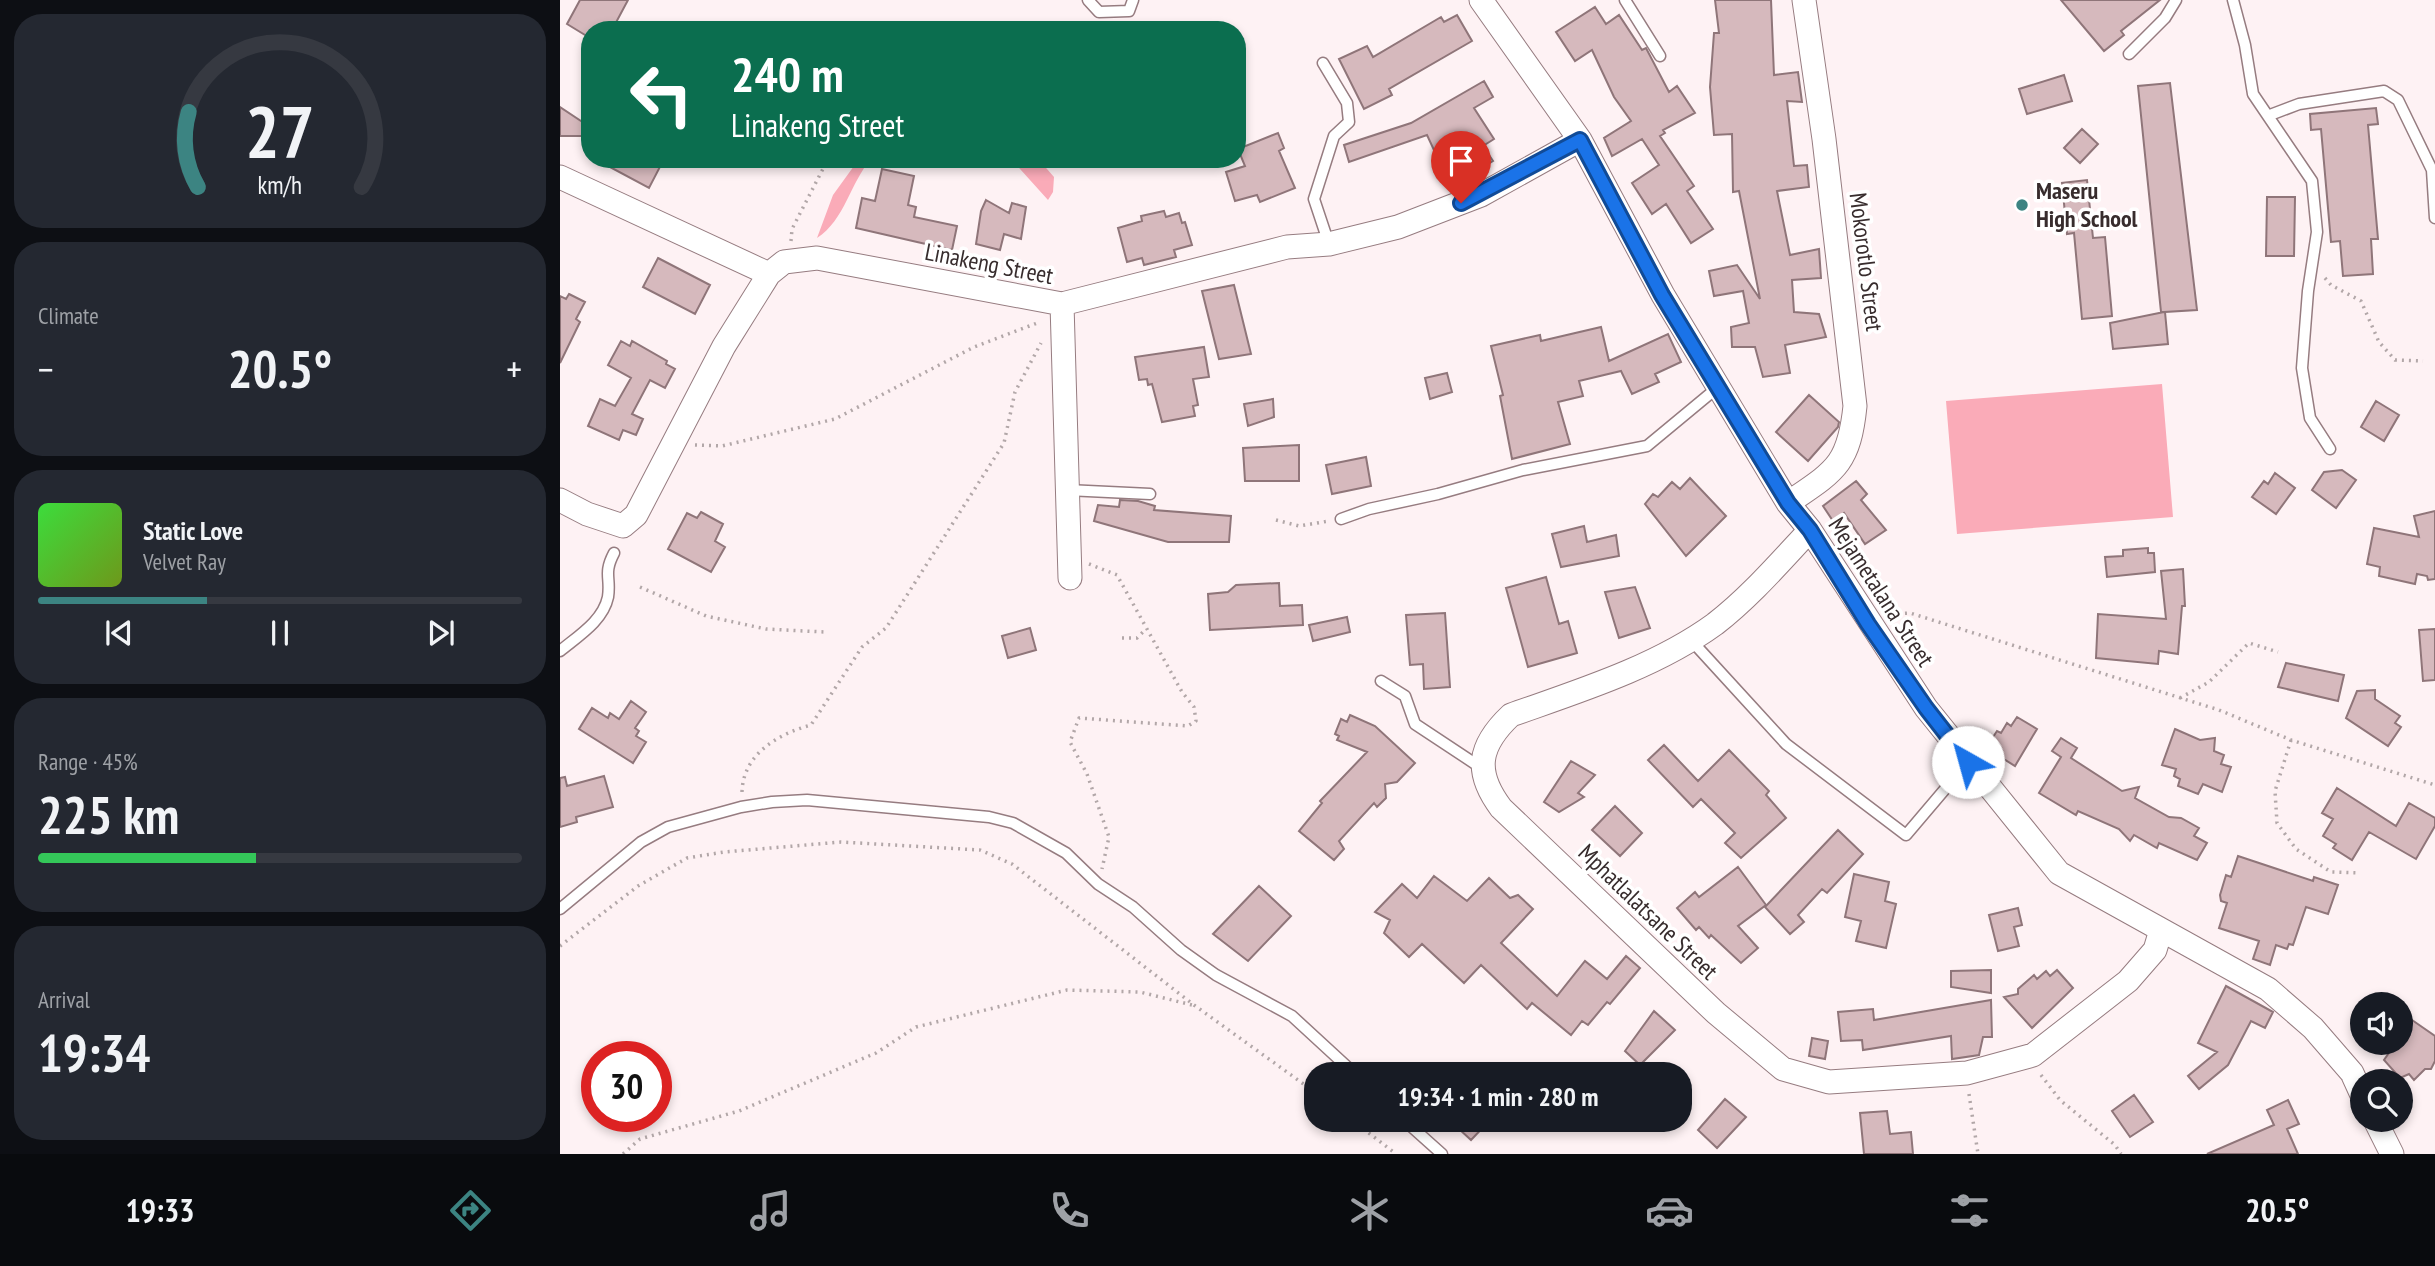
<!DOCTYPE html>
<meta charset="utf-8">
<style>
body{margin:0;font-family:"PT Sans Narrow",sans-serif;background:#242831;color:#f1f3f6;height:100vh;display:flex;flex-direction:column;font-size:26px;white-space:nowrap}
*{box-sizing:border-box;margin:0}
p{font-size:23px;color:#9ea1a6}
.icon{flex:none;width:38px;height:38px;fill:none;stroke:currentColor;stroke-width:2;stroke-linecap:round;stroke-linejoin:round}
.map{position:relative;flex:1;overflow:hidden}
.panel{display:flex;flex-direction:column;gap:14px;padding:14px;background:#0d0f14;width:560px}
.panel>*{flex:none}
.banner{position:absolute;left:21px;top:21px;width:665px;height:147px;border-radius:28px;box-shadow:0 4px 10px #0003;background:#0b6e4f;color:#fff;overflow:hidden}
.controls{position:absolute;left:1790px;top:992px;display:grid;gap:14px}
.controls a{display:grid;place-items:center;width:63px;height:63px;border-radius:50%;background:#171b24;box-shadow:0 4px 10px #0003;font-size:35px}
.speed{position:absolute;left:21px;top:1041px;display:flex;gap:14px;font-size:35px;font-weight:700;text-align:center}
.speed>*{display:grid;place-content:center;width:91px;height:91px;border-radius:50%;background:#171b24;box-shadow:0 4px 10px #0003;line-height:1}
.speed .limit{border:10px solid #d22;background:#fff;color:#111}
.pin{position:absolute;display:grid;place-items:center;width:60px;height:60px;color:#fff;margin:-72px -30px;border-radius:50% 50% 50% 0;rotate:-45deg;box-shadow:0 0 7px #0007}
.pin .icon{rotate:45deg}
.me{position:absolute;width:77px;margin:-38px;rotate:322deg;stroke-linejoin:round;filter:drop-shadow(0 0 5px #0008)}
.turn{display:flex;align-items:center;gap:24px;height:147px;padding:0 35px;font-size:32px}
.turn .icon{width:91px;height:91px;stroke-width:2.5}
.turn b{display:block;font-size:49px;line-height:60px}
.big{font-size:52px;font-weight:700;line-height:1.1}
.panel .card{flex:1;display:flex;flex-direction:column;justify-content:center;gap:10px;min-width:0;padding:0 24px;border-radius:28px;background:#242831}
.panel .dial{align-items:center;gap:0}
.dial svg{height:182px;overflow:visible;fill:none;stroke:#363941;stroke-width:7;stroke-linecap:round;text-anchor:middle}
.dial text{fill:#f1f3f6;stroke:none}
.song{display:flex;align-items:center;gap:21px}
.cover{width:84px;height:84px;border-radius:10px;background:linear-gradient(135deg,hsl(120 70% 55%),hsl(80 70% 35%))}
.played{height:7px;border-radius:4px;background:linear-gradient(90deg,#3c8482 35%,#363941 35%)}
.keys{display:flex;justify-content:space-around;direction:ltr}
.heat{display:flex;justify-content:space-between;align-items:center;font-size:38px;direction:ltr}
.charge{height:10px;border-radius:5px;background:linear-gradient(90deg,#34c759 45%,#363941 0)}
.trip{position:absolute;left:744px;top:1062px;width:388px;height:70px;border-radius:28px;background:#171b24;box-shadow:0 4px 10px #0003;font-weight:700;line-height:70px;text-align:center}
.tab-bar{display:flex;height:112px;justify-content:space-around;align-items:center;background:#090b0e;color:#9ea1a6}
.tab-bar .icon{width:49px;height:49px}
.tab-bar .selected{color:#3c8482}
.tab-bar b{font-size:32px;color:#f1f3f6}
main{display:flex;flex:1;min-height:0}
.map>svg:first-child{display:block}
</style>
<main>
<section class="panel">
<div class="card dial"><svg viewBox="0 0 100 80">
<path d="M14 69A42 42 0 1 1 86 69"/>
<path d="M14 69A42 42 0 0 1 10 36" stroke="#3c8482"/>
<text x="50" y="56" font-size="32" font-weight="700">27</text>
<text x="50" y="72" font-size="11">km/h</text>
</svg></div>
<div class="card"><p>Climate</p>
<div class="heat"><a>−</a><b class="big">20.5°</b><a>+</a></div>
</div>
<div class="card">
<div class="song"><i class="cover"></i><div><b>Static Love</b><p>Velvet Ray</p></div></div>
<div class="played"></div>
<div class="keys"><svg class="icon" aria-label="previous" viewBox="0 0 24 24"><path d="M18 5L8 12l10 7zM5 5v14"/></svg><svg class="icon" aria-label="pause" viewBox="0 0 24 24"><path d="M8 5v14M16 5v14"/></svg><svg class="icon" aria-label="next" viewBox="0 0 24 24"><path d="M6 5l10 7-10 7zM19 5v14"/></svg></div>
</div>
<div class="card"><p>Range · 45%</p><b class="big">225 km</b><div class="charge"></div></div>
<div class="card"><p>Arrival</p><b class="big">19:34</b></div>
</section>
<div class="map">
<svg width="1875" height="1154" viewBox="0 0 1875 1154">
<rect width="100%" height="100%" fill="#fef2f4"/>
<path fill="#faabb8" d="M 299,159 L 311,159 C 290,183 285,220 257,238 L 273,195 Z
M 451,159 L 480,161 L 494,177 L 493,192 L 488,200 Z
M 1602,384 L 1613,517 L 1397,534 L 1386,401 Z"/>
<path fill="#d6b9bd" stroke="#8f7579" stroke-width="2" d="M 20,0 L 68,0 L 52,30 L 30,30 L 30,38 L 7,24 Z
M 1155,0 L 1211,0 L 1214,75 L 1238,72 L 1242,102 L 1227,101 L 1234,166 L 1247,165 L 1249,187 L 1217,191 L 1230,255 L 1259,249 L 1261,278 L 1232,280 L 1234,312 L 1259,314 L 1266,337 L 1225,345 L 1230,373 L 1203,377 L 1195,347 L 1172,347 L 1171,327 L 1189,323 L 1183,291 L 1154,296 L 1149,271 L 1177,265 L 1200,299 L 1179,191 L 1173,192 L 1172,134 L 1154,135 L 1150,87 L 1154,33 L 1159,33 Z
M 1501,0 L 1600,0 L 1561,31 L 1564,35 L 1544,51 Z
M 1035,7 L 1046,24 L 1059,15 L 1082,50 L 1086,48 L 1109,92 L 1117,86 L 1135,113 L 1103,130 L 1105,133 L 1100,136 L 1134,186 L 1127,191 L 1153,229 L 1131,243 L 1106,204 L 1092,214 L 1072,183 L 1099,165 L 1082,139 L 1052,156 L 1044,138 L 1071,121 L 1054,97 L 1032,50 L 1015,61 L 996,32 Z
M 897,15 L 912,41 L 829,89 L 832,95 L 804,109 L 779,59 L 807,46 L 813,57 L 881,17 L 884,22 Z
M 1504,75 L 1512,101 L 1467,114 L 1459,89 Z
M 924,81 L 933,97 L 914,108 L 934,139 L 923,146 L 933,161 L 902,180 L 891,163 L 880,163 L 867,135 L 789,162 L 784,145 L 851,123 Z
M 1610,83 L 1637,310 L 1605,312 L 1608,344 L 1553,349 L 1550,323 L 1604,312 L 1601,312 L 1578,86 Z
M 0,107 L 30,127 L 30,136 L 0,136 Z
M 1816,108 L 1818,124 L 1808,125 L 1818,239 L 1811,239 L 1813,274 L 1783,276 L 1780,241 L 1771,242 L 1761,129 L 1751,130 L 1750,114 Z
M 1522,129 L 1538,144 L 1520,163 L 1504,148 Z
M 718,133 L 724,148 L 719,151 L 735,188 L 700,202 L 697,195 L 675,201 L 666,172 L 685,166 L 678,149 Z
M 35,159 L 104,159 L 89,188 Z
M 322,169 L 354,176 L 348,205 L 356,207 L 354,217 L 397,226 L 392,250 L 296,228 L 302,198 L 315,201 Z
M 1527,180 L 1533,238 L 1545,237 L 1552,316 L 1522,319 L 1514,233 L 1507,234 L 1502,183 Z
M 1707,197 L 1735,197 L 1734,256 L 1706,256 Z
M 426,200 L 449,213 L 452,203 L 466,207 L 461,239 L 444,234 L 440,250 L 416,244 L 421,211 Z
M 604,211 L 606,217 L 619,213 L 622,223 L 625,222 L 632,245 L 614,250 L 616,257 L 584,265 L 582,258 L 567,262 L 558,228 L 582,221 L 581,216 Z
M 98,258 L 150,285 L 135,314 L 83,287 Z
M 674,285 L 691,354 L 659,359 L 642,291 Z
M 9,294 L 25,302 L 16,319 L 20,322 L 0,363 L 0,296 L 6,299 Z
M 1041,327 L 1049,361 L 1108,334 L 1121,362 L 1095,374 L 1099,382 L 1072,394 L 1061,371 L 1019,381 L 1023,396 L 998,402 L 1010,444 L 952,459 L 940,396 L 943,395 L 931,346 L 980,335 L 981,341 Z
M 61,341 L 70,346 L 72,341 L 107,361 L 106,364 L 115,369 L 105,388 L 90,380 L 72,414 L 83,419 L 76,435 L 63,430 L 59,440 L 28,426 L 40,399 L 55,406 L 71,378 L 48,365 Z
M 644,347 L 649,377 L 633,379 L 638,405 L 633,406 L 635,416 L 602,422 L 592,384 L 588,385 L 587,379 L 579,380 L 575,357 Z
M 887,373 L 892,392 L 870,399 L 865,378 Z
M 1249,395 L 1279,422 L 1278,427 L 1248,461 L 1216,432 Z
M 713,399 L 714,417 L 688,426 L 684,404 Z
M 1816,401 L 1839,415 L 1824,441 L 1801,427 Z
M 739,445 L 739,481 L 685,481 L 683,448 Z
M 806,457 L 811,486 L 772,494 L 766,465 Z
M 1782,470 L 1796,480 L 1776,508 L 1752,490 L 1764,472 Z
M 1715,473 L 1735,488 L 1716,514 L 1692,497 L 1704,481 L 1708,484 Z
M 1130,478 L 1166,516 L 1126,556 L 1085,504 L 1093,494 L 1098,497 L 1112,482 L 1120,489 Z
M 1296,481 L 1307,494 L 1301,500 L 1326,530 L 1305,544 L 1284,513 L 1273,521 L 1263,506 Z
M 560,500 L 578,501 L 595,506 L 594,510 L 671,516 L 669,542 L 608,542 L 534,521 L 538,505 L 559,507 Z
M 1875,511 L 1875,579 L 1868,580 L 1867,576 L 1857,574 L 1855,584 L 1819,576 L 1820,567 L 1807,564 L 1814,528 L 1859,537 L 1854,516 Z
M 141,512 L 163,524 L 155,541 L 165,547 L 151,572 L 108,549 L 127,513 L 137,518 Z
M 1024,526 L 1027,542 L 1056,535 L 1059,556 L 1001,567 L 992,534 Z
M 1588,548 L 1588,553 L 1594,553 L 1595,572 L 1547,577 L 1545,557 L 1563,556 L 1563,550 Z
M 1623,569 L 1625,606 L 1622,606 L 1618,654 L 1599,651 L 1598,664 L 1536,658 L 1538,614 L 1606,619 L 1601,571 Z
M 986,577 L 999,624 L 1008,621 L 1017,653 L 968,667 L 946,588 Z
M 719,583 L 720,606 L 742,605 L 743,625 L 650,630 L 648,594 L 668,592 L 676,585 Z
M 1075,587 L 1090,628 L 1059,638 L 1045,592 Z
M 885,613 L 890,687 L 864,689 L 863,664 L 850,665 L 846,615 Z
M 787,617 L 790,632 L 753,641 L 749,625 Z
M 470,628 L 476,650 L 448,658 L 442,636 Z
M 1875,629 L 1875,680 L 1863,681 L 1859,630 Z
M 1726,663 L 1784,675 L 1778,701 L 1718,687 Z
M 1815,690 L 1815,699 L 1840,716 L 1835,723 L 1841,727 L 1828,746 L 1786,718 L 1797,691 Z
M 71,701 L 86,712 L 75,728 L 79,731 L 76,736 L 86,742 L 73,763 L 19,729 L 32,708 L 48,718 L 50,713 L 59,719 Z
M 790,715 L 815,726 L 855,763 L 837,782 L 825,784 L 826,798 L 817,807 L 814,803 L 779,841 L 784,849 L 774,860 L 739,831 L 762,803 L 760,801 L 807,752 L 777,740 L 779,736 L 775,734 L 781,719 L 787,722 Z
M 1457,717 L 1477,729 L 1455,766 L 1426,748 L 1437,731 L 1441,733 L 1447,723 L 1451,726 Z
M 1615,729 L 1640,740 L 1655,738 L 1654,751 L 1664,755 L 1661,764 L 1671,767 L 1662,792 L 1643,784 L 1638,794 L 1618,786 L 1620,779 L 1614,776 L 1616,769 L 1602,765 Z
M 1501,738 L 1517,748 L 1511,758 L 1562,791 L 1579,787 L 1575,798 L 1609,817 L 1621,818 L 1639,828 L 1634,836 L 1647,843 L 1637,860 L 1599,843 L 1597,848 L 1574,835 L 1570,841 L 1559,829 L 1518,811 L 1516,815 L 1479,793 L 1501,757 L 1492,751 Z
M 1104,745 L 1138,781 L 1169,750 L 1209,791 L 1206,795 L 1226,818 L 1181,858 L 1165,843 L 1175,833 L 1141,799 L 1133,807 L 1088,760 Z
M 1011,761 L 1035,775 L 1018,793 L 1024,797 L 999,812 L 984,802 Z
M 44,776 L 53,807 L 16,817 L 17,822 L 0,827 L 0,778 L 5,777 L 7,786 Z
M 1777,788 L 1836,826 L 1849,803 L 1875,818 L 1875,826 L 1856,859 L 1809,832 L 1792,860 L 1773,848 L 1776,844 L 1763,836 L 1773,819 L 1762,813 Z
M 1055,806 L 1082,833 L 1060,856 L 1032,830 Z
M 1278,830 L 1303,854 L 1267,893 L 1262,889 L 1238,915 L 1244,922 L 1230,934 L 1205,907 Z
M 1678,856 L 1753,881 L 1754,877 L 1778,885 L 1768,914 L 1746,907 L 1733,945 L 1729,944 L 1727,949 L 1716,945 L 1710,965 L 1693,959 L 1699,941 L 1659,928 L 1667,903 L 1661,901 L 1660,895 L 1666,875 L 1671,877 Z
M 1178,867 L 1206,905 L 1178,926 L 1198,948 L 1181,963 L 1151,935 L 1149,938 L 1139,927 L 1136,930 L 1117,908 L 1135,892 L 1139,897 Z
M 1294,874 L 1329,882 L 1325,901 L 1336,904 L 1326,948 L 1296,941 L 1301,921 L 1285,917 Z
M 874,876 L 907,901 L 929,878 L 950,898 L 958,895 L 973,909 L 941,943 L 997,996 L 1025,961 L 1047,979 L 1066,956 L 1080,968 L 1050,1004 L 1047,1002 L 1028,1025 L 1022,1021 L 1011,1035 L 972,1003 L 967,1009 L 921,965 L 904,983 L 862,944 L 849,957 L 824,933 L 830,920 L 815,912 L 842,884 L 857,898 Z
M 699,886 L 731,916 L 688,961 L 653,934 Z
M 1458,908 L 1462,925 L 1454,927 L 1459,946 L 1438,951 L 1429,915 Z
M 1431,970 L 1431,993 L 1391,987 L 1391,971 Z
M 1497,970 L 1513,988 L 1472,1028 L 1444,997 L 1458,994 L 1458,989 L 1474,975 L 1477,979 L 1486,971 L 1490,976 Z
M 1666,986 L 1713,1012 L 1705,1028 L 1691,1021 L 1668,1065 L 1639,1089 L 1628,1076 L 1657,1052 L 1638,1043 Z
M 1431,1000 L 1432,1037 L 1423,1037 L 1419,1055 L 1392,1059 L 1391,1036 L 1303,1050 L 1302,1040 L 1281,1041 L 1278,1012 L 1313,1009 L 1314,1020 Z
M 1094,1011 L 1115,1030 L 1080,1065 L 1065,1051 Z
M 1852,1020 L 1875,1036 L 1875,1061 L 1871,1069 L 1865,1069 L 1854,1080 L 1849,1074 L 1840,1078 L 1824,1060 L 1836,1043 L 1841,1043 L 1841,1036 Z
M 1252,1038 L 1268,1041 L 1265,1059 L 1249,1056 Z
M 1574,1095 L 1593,1122 L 1570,1137 L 1552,1111 Z
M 1165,1099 L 1186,1117 L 1157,1148 L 1138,1130 Z
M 1728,1100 L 1739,1124 L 1727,1129 L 1738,1154 L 1647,1154 L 1714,1125 L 1707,1110 Z
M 1327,1111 L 1330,1134 L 1351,1132 L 1353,1154 L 1304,1154 L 1300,1113 Z
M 906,1120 L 930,1120 L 911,1140 L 898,1128 Z"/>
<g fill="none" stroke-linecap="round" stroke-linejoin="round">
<defs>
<path id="service" d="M 528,0 L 539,12 L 569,11 L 573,0
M 1065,0 L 1100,56
M 1673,0 L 1685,45 L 1693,94 L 1752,181 L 1757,232 L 1748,291 L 1742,368 L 1750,418 L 1770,449
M 1569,54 L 1605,18 L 1616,0
M 763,63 L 787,103 L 789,122 L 774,136 L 754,199 L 769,244
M 1710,115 L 1739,104 L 1824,91 L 1838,100 L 1872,170 L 1875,218
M 507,490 L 590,494
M 781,519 L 809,509 L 878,494 L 963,470 L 1087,446 L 1157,388
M 1130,639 L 1226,744 L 1346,835 L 1408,762
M 0,651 C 18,636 43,621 48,597 C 51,577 43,574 54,553
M 821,681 L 845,696 L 855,724 L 923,769
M 0,909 L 81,842 L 108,827 L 181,807 L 212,802 L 247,800 L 429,817 L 453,823 L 506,853 L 538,884 L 573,907 L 621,950 L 656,975 L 732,1016 L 795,1074
M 844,1120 L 882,1154"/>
<path id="minor" d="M 921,0 L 1020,140 L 1103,295 L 1228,503 L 1250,530 L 1366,708 L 1499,873 L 1708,989 L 1753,1028 L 1792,1073 L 1802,1095
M 0,177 L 209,274
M 502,304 L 510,578
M 0,500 L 27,514 L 63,526 L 76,515 L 164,346 L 209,274 L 224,262 L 257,258 L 502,304 L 727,247 L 769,244 L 838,227 L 921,195 L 1020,140
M 1228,503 C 1275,471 1289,465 1295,406 L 1264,139 L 1244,0
M 1250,530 C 1220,562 1190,597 1155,624 C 1096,667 1019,691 951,715 C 918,746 914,772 941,808 L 1156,1013 L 1223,1069 L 1269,1082 L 1407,1073 L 1473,1055 L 1568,981 L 1595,950 L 1601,930
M 1815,1120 L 1832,1154"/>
</defs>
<use href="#service" stroke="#967c80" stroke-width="13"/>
<use href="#minor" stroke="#967c80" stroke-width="25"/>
<path stroke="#b2a7a8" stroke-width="3.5" stroke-dasharray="2 5" stroke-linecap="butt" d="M 231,241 L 232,229 L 268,159
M 1765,278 L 1771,285 L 1801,301 L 1819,342 L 1835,360 L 1863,361
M 135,445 L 162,446 L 275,419 L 414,347 L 480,322
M 716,520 L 739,526 L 769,521
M 529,564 L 557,575 L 622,692 L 634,707 L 636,721 L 628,726 L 519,718 L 510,742 L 527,774 L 549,837 L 542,869
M 80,587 L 146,616 L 206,629 L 264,632
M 1331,614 L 1350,613 L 1659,710 L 1731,740 L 1875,785
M 562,638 L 577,638 L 586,629
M 1620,698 L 1649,682 L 1689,643 L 1718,652
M 1731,740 L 1715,791 L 1717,823 L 1736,849 L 1771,872 L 1799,873
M 182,792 C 183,754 218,734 251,725 L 302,647 L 326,628 L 444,443 L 455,392 L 481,343
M 0,946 L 78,886 L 127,858 L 164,852 L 281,842 L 420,850 L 452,864 L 634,1005 L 756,1093
M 1481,1075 L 1500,1100 L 1555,1145 L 1561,1154
M 1409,1094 L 1418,1154
M 792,1120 L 836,1154
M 63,1154 L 80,1139 L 179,1111 L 316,1053 L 356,1027 L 507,990 L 580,992 L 632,1005"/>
<use href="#service" stroke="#fff" stroke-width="10"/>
<use href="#minor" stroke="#fff" stroke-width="23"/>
</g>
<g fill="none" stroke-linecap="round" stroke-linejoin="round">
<defs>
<path id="route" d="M 901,203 L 1020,140 L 1102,295 L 1228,503 L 1250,530 L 1308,624 L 1366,708 L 1408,762"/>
</defs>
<use href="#route" stroke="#114b97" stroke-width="18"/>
<use href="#route" stroke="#1a73e8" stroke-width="12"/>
</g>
<circle fill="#3c8482" stroke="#fff" stroke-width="2.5" cx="1462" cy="205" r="7"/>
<g text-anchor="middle" stroke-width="7" stroke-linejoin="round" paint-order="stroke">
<g font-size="24" font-weight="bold" fill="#372c2d" stroke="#fff" text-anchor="start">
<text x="1476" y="199">Maseru<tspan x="1476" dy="28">High School</tspan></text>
</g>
<g font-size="24" fill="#372c2d" stroke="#fff">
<text transform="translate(1306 262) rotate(83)" y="8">Mokorotlo Street</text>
<text transform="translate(429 264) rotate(11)" y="8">Linakeng Street</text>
<text transform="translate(1321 592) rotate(57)" y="8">Mejametalana Street</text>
<text transform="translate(1088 912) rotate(44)" y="8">Mphatlalatsane Street</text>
</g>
</g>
</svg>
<div class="controls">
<a><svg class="icon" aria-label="sound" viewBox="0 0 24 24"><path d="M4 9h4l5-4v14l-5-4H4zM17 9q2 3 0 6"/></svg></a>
<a><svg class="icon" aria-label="search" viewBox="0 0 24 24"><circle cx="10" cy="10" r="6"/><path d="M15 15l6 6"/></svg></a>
</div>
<div class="speed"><div class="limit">30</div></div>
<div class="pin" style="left:901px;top:203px;background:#d93025"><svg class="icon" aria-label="arrive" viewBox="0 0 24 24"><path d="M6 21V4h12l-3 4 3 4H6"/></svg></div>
<svg class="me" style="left:1408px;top:762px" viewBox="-20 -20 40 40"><circle r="19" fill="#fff"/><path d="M0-13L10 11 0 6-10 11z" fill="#1a73e8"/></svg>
<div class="trip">19:34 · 1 min · 280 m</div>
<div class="banner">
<div class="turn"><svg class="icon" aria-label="left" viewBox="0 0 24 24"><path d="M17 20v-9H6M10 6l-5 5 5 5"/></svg><div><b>240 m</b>Linakeng Street</div></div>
</div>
</div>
</main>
<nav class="tab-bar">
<b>19:33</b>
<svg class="icon selected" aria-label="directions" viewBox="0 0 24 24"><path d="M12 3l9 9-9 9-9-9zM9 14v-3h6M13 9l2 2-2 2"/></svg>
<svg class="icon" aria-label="music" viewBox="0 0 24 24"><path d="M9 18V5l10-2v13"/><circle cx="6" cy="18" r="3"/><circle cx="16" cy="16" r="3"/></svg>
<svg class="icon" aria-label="phone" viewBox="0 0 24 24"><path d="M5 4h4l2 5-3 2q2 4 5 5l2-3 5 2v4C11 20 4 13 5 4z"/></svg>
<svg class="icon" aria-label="climate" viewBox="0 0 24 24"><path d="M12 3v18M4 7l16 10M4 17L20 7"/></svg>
<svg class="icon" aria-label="car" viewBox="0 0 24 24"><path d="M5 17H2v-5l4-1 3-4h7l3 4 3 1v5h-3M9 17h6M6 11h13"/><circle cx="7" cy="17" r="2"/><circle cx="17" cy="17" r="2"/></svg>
<svg class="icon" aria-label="filters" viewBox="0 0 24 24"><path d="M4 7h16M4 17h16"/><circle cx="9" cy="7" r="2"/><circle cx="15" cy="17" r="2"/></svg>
<b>20.5°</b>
</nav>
